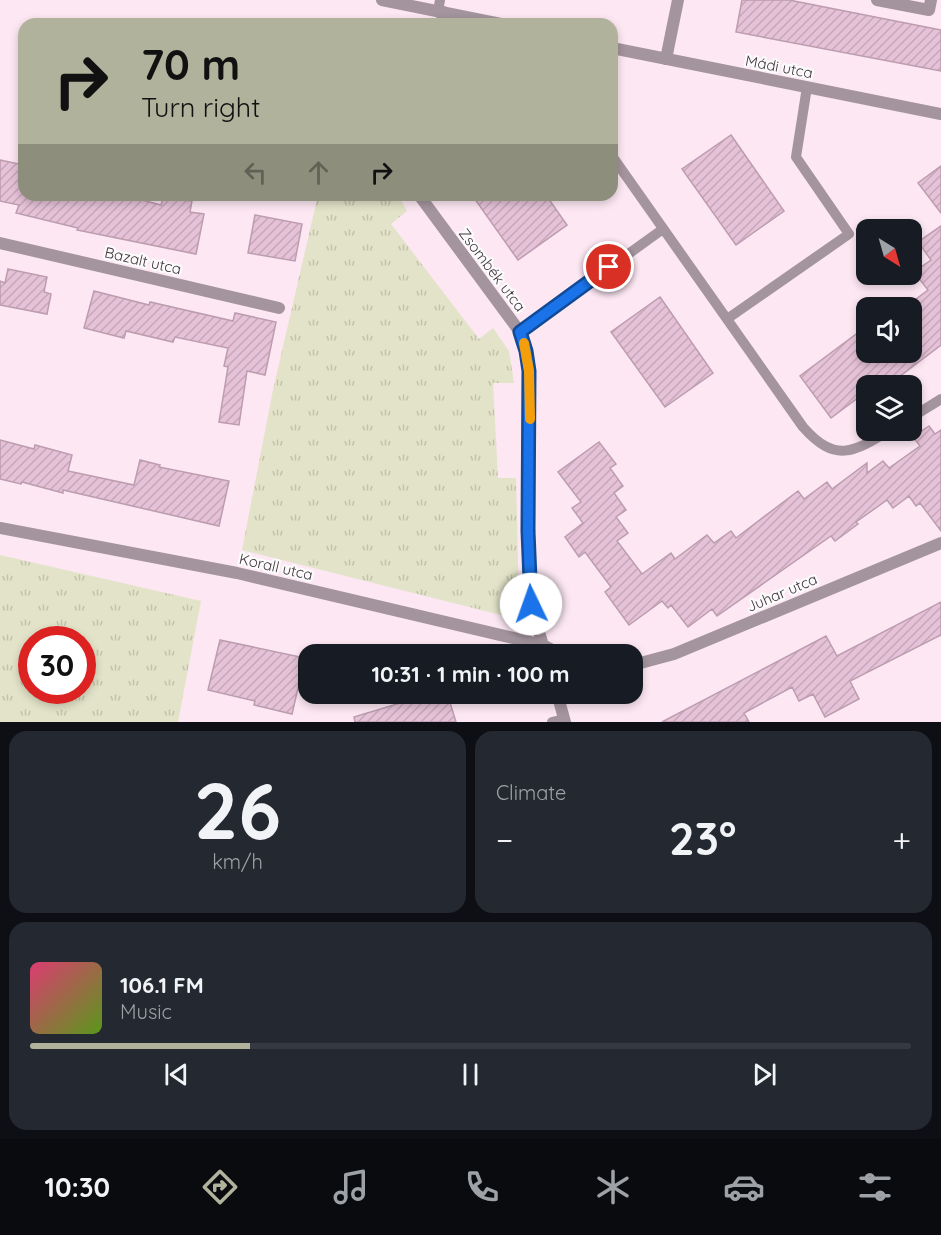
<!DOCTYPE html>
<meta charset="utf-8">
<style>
body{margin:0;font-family:Quicksand,sans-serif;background:#242831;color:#f1f3f6;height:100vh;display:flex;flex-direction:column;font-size:22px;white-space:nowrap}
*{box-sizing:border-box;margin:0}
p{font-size:20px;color:#9ea1a6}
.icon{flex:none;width:33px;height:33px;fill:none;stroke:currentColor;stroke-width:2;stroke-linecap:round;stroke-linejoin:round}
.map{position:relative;height:722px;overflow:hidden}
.panel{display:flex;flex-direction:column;gap:9px;padding:9px;background:#0d0f14;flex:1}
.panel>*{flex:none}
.guide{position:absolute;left:18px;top:18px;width:600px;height:183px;border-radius:18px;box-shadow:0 3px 9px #0003;background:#b1b29c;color:#111;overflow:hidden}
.needle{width:39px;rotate:143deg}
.fabs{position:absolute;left:856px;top:219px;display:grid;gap:12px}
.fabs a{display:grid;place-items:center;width:66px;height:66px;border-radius:12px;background:#171b24;box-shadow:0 3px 9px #0003;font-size:30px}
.speed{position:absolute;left:18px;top:626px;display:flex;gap:12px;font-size:30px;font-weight:700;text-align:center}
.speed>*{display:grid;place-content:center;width:78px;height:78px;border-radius:50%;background:#171b24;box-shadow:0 3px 9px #0003;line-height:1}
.speed .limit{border:9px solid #d22;background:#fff;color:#111}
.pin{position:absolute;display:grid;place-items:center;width:51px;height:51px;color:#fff;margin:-26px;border:3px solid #fff;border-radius:50%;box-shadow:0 2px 6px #0007}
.me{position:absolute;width:66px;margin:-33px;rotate:357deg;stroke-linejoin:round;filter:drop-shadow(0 0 4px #0008)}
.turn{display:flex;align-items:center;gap:21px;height:126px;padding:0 24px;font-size:27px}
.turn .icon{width:78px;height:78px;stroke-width:2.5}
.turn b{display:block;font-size:42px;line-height:51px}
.lanes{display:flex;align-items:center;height:57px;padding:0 24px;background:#0003;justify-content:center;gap:30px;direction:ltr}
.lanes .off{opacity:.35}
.big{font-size:45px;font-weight:700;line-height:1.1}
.panel .card{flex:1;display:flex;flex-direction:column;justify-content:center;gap:9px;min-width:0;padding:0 21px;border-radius:18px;background:#242831}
.panel .dial{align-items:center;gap:0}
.dial b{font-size:78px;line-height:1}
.song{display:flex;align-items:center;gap:18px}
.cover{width:72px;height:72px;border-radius:9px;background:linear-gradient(135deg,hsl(340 70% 55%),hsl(90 70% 35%))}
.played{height:6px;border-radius:3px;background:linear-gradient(90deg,#b1b29c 25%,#363941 25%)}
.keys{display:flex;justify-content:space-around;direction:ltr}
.heat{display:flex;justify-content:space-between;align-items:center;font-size:33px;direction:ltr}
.panel .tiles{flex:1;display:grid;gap:9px;grid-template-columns:1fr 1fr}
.card:last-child{grid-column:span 2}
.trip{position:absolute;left:298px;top:644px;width:345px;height:60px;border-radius:18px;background:#171b24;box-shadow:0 3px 9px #0003;font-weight:700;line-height:60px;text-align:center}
.tabs{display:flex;height:96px;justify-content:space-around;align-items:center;background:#090b0e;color:#9ea1a6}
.tabs .icon{width:42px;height:42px}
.tabs .active{color:#b1b29c}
.tabs b{font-size:27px;color:#f1f3f6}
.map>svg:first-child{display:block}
</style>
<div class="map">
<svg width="941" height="722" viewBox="0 0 941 722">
<defs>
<pattern id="grass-tufts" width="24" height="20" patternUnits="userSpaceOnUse" patternTransform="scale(1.5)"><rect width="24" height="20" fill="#e2e3c8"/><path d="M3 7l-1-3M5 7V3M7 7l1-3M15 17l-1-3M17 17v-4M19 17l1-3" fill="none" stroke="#c3c3ad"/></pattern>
<pattern id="building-hatch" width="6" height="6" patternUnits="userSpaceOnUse" patternTransform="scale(1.5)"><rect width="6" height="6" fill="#e6c2d8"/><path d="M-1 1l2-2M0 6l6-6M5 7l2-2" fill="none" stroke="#c6a7ba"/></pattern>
</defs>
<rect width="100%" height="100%" fill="#fce7f3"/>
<path fill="url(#grass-tufts)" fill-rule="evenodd" d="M 318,195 L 398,195 L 407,211 L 391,224 L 479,339 L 493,328 L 509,351 L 514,383 L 493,383 L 498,478 L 516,478 L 519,606 L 505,616 L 242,550 L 273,390 Z
M 0,555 L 201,601 L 178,722 L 0,722 ZM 32,639 L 82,639 L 82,690 L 32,690 Z"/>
<path fill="url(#building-hatch)" stroke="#bc9caf" stroke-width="1.5" d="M 742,0 L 789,0 L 941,30 L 941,71 L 736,32 Z
M 731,135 L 784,211 L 736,245 L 682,169 Z
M 0,160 L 24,165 L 24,195 L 123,195 L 161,205 L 163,198 L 192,201 L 190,212 L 204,214 L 196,254 L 77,230 L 78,228 L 16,213 L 19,205 L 0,201 Z
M 941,166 L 941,213 L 918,183 Z
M 472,195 L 546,195 L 567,225 L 518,260 Z
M 255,215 L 302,224 L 295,261 L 248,253 Z
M 941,226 L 941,345 L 887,386 L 867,386 L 867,391 L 831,418 L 800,376 L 867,326 L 867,352 L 912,352 L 912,302 L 928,290 L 914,272 L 931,260 L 918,242 Z
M 8,269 L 47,277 L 44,292 L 51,294 L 47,314 L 0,305 L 0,281 L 5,283 Z
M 94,291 L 149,305 L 150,302 L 233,321 L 235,313 L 276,322 L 265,375 L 247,371 L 239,425 L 219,422 L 228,367 L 224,366 L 228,348 L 175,337 L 173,342 L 126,331 L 124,338 L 84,328 Z
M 660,297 L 713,373 L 665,407 L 611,332 Z
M 929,426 L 935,434 L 941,430 L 941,531 L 920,503 L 916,506 L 909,496 L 893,508 L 887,500 L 856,522 L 858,524 L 835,541 L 831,536 L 717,616 L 712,609 L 688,627 L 671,605 L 668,608 L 662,601 L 629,625 L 605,592 L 611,587 L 585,552 L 579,557 L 565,537 L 583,523 L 572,508 L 581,502 L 558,472 L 599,442 L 616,464 L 610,468 L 623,486 L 614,493 L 626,510 L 616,517 L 628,533 L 617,541 L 642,574 L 671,553 L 675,559 L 707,535 L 714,543 L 731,531 L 736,538 L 798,491 L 804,499 L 827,482 L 832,489 L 867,463 L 867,473 L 883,461 L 889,468 L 920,446 L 913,437 Z
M 0,440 L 34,449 L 35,445 L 72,455 L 68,471 L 134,485 L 140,460 L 160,465 L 159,467 L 229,481 L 219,526 L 63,490 L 63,493 L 22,482 L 21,484 L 0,479 Z
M 941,602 L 941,635 L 850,681 L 859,699 L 825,717 L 813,694 L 799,701 L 792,687 L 744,713 L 749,722 L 662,722 L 826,636 L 837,656 Z
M 220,640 L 305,658 L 292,714 L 254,705 L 255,701 L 208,690 Z
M 433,693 L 447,693 L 456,722 L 355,722 L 354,717 Z"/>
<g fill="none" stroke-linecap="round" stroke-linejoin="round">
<path stroke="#a3949d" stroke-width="10" d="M 438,11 L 440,0
M 612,156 L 803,427 C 835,463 853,453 890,430
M 727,319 L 849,234 L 796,157 L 807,87
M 520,332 L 663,229
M 912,417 L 941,399
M 552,722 L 564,719"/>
<path stroke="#a3949d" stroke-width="12" d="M 666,59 L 678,0"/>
<path stroke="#a3949d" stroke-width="12" d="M 382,0 L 501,24
M 877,0 L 929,10 L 931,0
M 441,24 L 444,12
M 612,48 L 941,114
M 419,195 L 520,332 L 526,351 L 529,371 L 528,531 L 531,604 L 544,649
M 0,243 L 279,308
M 0,528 L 237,573 L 543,645 L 560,654
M 633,665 L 674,654 L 941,543
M 557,693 L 565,722"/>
</g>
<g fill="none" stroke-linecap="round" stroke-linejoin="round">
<defs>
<path id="route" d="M 531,604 L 528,531 L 529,371 L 526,351 L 520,332 L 609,267"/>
</defs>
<use href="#route" stroke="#114b97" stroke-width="15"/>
<use href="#route" stroke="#1a73e8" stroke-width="10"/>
<path stroke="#f59e0b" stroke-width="10" d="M 524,343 L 529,371 L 530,419"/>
</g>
<g text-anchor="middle" stroke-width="4.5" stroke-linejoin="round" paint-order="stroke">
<g font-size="15" fill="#42353d" stroke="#fbfbfb">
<text transform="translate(779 67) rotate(11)" y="5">Mádi utca</text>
<text transform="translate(143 261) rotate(13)" y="5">Bazalt utca</text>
<text transform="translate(492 270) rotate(53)" y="5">Zsombék utca</text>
<text transform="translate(276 567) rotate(13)" y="5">Korall utca</text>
<text transform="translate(782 593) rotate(-23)" y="5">Juhar utca</text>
</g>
</g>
</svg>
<div class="fabs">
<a><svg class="needle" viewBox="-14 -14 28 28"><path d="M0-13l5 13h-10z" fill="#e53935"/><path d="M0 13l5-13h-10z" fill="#9ea1a6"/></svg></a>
<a><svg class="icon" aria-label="sound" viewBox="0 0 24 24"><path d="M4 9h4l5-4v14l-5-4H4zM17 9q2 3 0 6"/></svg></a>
<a><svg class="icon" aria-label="layers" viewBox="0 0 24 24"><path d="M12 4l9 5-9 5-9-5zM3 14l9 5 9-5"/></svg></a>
</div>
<div class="speed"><div class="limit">30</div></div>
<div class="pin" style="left:609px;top:267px;background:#d93025"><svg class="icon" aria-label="arrive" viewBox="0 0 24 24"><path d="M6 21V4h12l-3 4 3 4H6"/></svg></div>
<svg class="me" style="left:531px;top:604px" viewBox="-20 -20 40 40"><circle r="19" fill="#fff"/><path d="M0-13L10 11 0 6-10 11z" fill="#1a73e8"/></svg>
<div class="trip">10:31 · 1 min · 100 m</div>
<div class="guide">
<div class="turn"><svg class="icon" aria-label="right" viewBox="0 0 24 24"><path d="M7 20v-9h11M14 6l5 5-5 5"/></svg><div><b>70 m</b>Turn right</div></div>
<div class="lanes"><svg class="icon off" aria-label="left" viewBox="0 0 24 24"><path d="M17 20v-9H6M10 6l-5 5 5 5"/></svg><svg class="icon off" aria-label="ahead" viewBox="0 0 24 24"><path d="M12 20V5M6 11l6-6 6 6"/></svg><svg class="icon" aria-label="right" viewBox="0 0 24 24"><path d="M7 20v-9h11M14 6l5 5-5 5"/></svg></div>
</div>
</div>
<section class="panel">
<div class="tiles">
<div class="card dial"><b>26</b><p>km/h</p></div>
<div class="card"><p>Climate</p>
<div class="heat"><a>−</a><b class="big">23°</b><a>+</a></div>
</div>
<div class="card">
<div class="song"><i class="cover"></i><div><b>106.1 FM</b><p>Music</p></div></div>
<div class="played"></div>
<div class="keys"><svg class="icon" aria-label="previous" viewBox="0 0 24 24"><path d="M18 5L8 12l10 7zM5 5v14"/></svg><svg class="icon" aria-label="pause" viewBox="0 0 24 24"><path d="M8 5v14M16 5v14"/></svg><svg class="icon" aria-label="next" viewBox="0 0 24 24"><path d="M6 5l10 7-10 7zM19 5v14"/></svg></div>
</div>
</div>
</section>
<nav class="tabs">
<b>10:30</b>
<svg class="icon active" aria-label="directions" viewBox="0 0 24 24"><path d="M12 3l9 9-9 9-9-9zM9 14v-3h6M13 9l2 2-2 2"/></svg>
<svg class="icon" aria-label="music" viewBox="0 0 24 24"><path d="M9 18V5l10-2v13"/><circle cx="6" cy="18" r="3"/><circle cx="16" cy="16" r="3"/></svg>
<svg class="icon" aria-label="phone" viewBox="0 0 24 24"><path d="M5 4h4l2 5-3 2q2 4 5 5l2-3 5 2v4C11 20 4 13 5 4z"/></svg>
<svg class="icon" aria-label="climate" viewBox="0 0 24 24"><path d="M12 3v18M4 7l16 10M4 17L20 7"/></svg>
<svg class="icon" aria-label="car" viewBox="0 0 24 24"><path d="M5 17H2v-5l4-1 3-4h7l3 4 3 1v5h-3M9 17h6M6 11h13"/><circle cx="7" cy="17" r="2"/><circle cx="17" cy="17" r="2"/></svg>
<svg class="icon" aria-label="filters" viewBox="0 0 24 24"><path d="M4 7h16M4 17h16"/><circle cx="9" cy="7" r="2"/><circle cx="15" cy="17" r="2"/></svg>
</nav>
